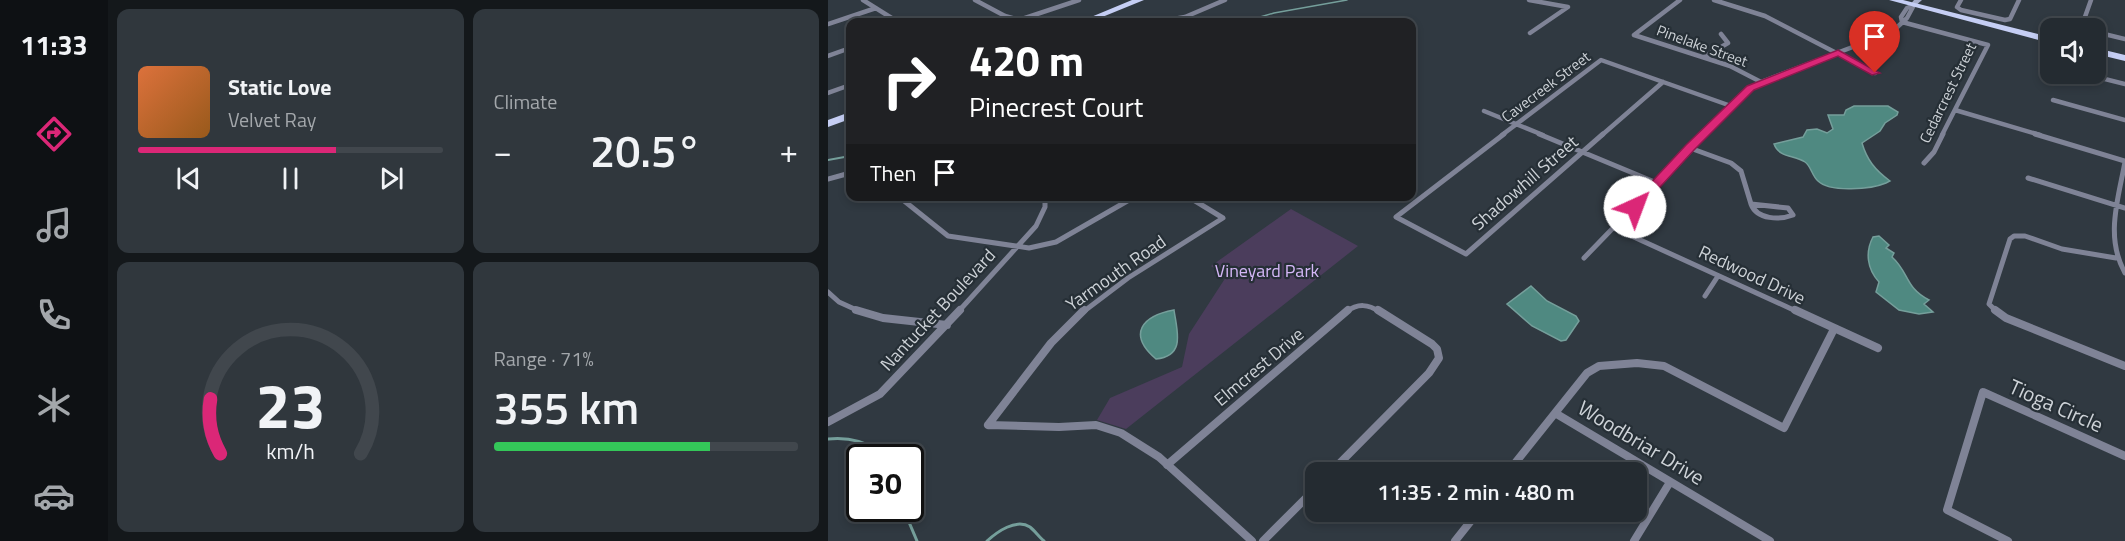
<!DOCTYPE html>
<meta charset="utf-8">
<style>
body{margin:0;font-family:"Titillium Web",sans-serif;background:#30373d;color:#f1f3f6;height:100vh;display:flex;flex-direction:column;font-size:22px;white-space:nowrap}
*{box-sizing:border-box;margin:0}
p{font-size:20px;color:#a3a7ab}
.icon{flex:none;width:33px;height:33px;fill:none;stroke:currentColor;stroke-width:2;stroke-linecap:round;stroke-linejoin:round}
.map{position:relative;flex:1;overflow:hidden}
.panel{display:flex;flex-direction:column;gap:9px;padding:9px;background:#14181b;width:720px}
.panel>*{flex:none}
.banner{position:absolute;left:18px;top:18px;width:570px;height:183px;border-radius:12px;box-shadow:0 3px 9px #0003,0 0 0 2px #41474d;background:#202124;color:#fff;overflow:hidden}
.tools{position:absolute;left:1212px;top:18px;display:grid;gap:12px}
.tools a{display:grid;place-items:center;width:66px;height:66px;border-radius:12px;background:#242b31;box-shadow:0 3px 9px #0003,0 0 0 2px #41474d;font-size:30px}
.speed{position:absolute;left:18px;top:444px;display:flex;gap:12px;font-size:30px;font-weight:700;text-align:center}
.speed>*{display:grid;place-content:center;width:78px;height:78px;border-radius:50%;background:#242b31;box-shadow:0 3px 9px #0003,0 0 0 2px #41474d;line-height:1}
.speed .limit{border:3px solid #111;border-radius:9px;background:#fff;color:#111}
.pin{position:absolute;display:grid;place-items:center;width:51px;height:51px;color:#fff;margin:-62px -26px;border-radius:50% 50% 50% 0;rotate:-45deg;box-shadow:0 0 6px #0007}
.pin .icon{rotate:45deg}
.me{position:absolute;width:66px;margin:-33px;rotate:43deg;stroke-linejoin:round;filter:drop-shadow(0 0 4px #0008)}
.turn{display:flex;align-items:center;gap:21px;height:126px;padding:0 24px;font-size:27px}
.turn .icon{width:78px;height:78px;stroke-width:2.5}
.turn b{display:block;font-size:42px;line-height:51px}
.then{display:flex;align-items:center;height:57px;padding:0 24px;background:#0003;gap:12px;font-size:22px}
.big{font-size:45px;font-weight:600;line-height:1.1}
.panel .widget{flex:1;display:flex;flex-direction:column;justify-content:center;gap:9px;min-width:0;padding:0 21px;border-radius:12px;background:#30373d}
.panel .dial{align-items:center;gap:0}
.dial svg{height:156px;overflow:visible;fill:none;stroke:#41474d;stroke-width:7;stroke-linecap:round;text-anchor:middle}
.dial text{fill:#f1f3f6;stroke:none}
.song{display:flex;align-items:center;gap:18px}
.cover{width:72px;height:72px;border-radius:9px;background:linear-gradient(135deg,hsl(20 70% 55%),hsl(30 70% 35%))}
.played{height:6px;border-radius:3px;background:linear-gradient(90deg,#db2777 65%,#41474d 65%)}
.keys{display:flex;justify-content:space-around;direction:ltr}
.heat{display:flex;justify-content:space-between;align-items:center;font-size:33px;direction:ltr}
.charge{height:9px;border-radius:4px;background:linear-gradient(90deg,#34c759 71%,#41474d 0)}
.panel .tiles{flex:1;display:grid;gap:9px;grid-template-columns:repeat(2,1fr)}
.trip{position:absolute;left:477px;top:462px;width:342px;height:60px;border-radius:12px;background:#242b31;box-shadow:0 3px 9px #0003,0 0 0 2px #41474d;font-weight:600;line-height:60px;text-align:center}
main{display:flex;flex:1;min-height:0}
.menu{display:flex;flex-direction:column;width:108px;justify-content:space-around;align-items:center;background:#0e1114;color:#a3a7ab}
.menu .icon{width:42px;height:42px}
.menu .selected{color:#db2777}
.menu b{font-size:27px;color:#f1f3f6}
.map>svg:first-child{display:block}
</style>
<main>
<nav class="menu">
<b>11:33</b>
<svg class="icon selected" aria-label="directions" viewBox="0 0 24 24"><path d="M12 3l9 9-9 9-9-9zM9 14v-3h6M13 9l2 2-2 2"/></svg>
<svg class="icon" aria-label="music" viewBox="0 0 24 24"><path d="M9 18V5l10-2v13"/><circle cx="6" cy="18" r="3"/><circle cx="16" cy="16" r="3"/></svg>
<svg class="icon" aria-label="phone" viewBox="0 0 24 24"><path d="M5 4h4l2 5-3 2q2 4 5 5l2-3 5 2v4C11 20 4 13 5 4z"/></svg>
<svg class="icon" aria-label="climate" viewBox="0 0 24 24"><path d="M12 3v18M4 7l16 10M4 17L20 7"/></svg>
<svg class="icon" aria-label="car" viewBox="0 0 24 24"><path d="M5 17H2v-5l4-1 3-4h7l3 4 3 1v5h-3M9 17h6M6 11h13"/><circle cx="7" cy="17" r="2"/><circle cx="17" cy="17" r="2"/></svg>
</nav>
<section class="panel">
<div class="tiles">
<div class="widget">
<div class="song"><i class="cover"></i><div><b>Static Love</b><p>Velvet Ray</p></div></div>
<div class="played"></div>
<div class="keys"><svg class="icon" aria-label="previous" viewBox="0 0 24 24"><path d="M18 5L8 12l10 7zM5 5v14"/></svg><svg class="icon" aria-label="pause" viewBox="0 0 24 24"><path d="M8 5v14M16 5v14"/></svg><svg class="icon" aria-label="next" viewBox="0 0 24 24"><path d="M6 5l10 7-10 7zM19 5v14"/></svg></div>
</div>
<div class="widget"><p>Climate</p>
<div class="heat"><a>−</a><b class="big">20.5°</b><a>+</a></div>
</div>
<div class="widget dial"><svg viewBox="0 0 100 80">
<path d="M14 69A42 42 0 1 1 86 69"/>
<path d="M14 69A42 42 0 0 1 9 41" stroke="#db2777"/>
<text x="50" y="56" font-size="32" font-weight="700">23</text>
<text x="50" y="72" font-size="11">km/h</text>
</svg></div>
<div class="widget"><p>Range · 71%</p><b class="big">355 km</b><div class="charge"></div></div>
</div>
</section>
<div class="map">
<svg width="1297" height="541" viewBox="0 0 1297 541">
<rect width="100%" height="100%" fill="#303941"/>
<path fill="#4b3d5c" d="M 463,209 L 530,246 L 298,429 L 269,420 L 282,398 L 354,367 L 361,334 L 398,277 L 383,266 Z"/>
<path fill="#4f8981" stroke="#759f9b" stroke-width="1.5" d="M 1026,106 L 1060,106 L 1070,112 L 1069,115 L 1057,123 L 1052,131 L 1034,143 C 1039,160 1047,170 1062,181 L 1058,183 C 1044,189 1002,193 990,181 C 984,176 983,166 977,162 C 967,155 951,158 946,144 L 975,137 L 979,130 L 989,129 L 999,133 L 1005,129 L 1000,115 L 1016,115 L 1018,110 Z
M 1051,236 L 1061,245 L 1058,248 L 1066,253 L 1064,257 C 1081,272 1077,288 1101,300 L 1096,304 L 1105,312 L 1091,314 L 1071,310 L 1048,292 L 1051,282 C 1039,269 1037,252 1045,237 Z
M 703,286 L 719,301 L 748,316 L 751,321 L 738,340 L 733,341 L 704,326 L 679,304 Z
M 346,310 C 349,331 358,356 328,359 C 299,334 314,316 346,310 Z"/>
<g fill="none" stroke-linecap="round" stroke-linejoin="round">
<path stroke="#759f9b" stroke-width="1.5" d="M 415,22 L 446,13 L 519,0"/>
<path stroke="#759f9b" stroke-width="2" d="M 0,160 L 22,156"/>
<path stroke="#759f9b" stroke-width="3" d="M 0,439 C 20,437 43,441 56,458
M 75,508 L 89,541
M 159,541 C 169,532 188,518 202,527 C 207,531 211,537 216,541"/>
<path stroke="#7f8396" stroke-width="4.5" d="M 35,0 L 70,22
M 147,0 L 177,16 L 191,20 L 251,0
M 701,0 L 740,7 L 702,33
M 886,0 L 937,16 L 1047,73
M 1133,0 L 1129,7 L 1133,10 L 1177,20 L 1182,19 L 1191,0
M 357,17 L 368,22
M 328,22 L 357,17 L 397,0
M 1074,22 L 1160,45 L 1114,135
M 1074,22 L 1073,17 L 1079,8 L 1086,5
M 0,24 L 48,8
M 1253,28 L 1263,0
M 1268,32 L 1297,39
M 806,35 L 902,66 L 933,82
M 806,35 L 852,0
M 0,56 L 22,48
M 876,57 L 900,43 L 893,34
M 1257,74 L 1297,84
M 0,93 L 22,85
M 1225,100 L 1297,120
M 1127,110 L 1212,135
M 656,111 L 715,135
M 674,135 L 773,60 L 903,106
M 774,135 L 835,82
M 875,135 L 918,91 L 933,82 L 1064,32 L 1079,18 L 1086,5"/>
<path stroke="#7f8396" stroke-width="5" d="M 676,134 L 568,217 L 638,254 L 775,134
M 711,134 L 829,183
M 1207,134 L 1297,161
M 862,148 L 903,163 L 913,171 L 923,204
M 1297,162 C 1290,200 1277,237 1297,273
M 1096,163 L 1106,152 L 1115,134
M 1200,178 L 1297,208
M 0,179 L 22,173
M 70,196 L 120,236 L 201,248 L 228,242 L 308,196
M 923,204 L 960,208 L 965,215 C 952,220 929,220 923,204 Z
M 786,228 L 970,312
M 756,258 L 876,134
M 0,292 L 11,302 L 33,312
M 877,296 L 890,276
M 130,312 L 208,226 L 217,207 L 217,196
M 255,312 L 300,278 L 395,218 L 359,196
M 518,312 C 530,303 540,304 552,312
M 1169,312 L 1161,304 L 1182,239 L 1186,236 L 1197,236 L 1234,249 L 1288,258"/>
<path stroke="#7f8396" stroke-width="8" d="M 28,310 L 55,318 L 119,325
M 967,310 L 1050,348
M 1167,310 L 1178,318 L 1297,366
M 727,413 L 942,541
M 0,422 L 52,394 L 132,310
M 160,425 L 223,343 L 256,310
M 160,425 L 231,427 L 268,425 L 293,433 L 331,457 L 424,541
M 339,465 L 520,310
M 503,472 L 601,373 L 611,358 L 609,349 L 604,344 L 550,310
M 680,472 L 759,373 L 771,366 L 809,363 L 836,366 L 956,428 L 1006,329
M 435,541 L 488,488
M 627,541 L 650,512
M 806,541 L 842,482
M 1180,541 L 1119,510 L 1155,392 L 1297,456"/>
<path fill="#a7aecb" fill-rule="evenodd" d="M 1086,0 L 1094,0 L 1086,7 L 1082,5 Z"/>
<path fill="#c5cef4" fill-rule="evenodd" d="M 304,0 L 316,0 L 262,22 L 251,22 Z
M 1061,0 L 1075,0 L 1222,37 L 1222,43 Z
M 1268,48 L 1297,55 L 1297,61 L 1268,54 Z
M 22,112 L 22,119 L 0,127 L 0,120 Z"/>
</g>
<path fill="#db2777" stroke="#8e194d" stroke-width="1.5" d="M 1010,50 L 1052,73 L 1044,75 L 1010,56 L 926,90 L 866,150 L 812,209 L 803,209 L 801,207 L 803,204 L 858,145 L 919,86 Z"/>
<g text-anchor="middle" stroke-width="4.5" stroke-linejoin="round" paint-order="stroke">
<g font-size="15" fill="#cdd2d7" stroke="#262f36">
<text transform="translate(874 46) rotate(20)" y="5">Pinelake Street</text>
<text transform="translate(718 87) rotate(-37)" y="5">Cavecreek Street</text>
<text transform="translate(1120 93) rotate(-64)" y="5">Cedarcrest Street</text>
</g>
<g font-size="18" fill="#cdd2d7" stroke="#262f36">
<text transform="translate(697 183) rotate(-41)" y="6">Shadowhill Street</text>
<text transform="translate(288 273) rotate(-35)" y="6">Yarmouth Road</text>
<text transform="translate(924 275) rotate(25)" y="6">Redwood Drive</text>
<text transform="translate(110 310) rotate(-47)" y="6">Nantucket Boulevard</text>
<text transform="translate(431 367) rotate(-40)" y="6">Elmcrest Drive</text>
</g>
<g font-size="18" fill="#d4b7f7" stroke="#262f36">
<text x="439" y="277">Vineyard Park</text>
</g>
<g font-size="21" fill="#cdd2d7" stroke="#262f36">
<text transform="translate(1228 406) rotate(24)" y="7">Tioga Circle</text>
<text transform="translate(813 443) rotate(31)" y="7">Woodbriar Drive</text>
</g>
</g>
</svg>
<div class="tools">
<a><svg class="icon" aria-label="sound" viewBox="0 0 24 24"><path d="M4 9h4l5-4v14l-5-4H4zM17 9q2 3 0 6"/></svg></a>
</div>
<div class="speed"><div class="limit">30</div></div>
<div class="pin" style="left:1047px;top:73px;background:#d93025"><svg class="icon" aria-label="arrive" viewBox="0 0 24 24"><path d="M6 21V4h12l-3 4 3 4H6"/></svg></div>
<svg class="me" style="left:807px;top:207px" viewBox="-20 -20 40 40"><circle r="19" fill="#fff"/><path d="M0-13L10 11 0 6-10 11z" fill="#db2777"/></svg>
<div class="trip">11:35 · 2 min · 480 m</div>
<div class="banner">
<div class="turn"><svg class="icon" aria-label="right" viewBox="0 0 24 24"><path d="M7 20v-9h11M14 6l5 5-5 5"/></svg><div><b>420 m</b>Pinecrest Court</div></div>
<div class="then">Then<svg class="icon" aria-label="arrive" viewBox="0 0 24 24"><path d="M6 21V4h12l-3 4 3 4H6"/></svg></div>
</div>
</div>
</main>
